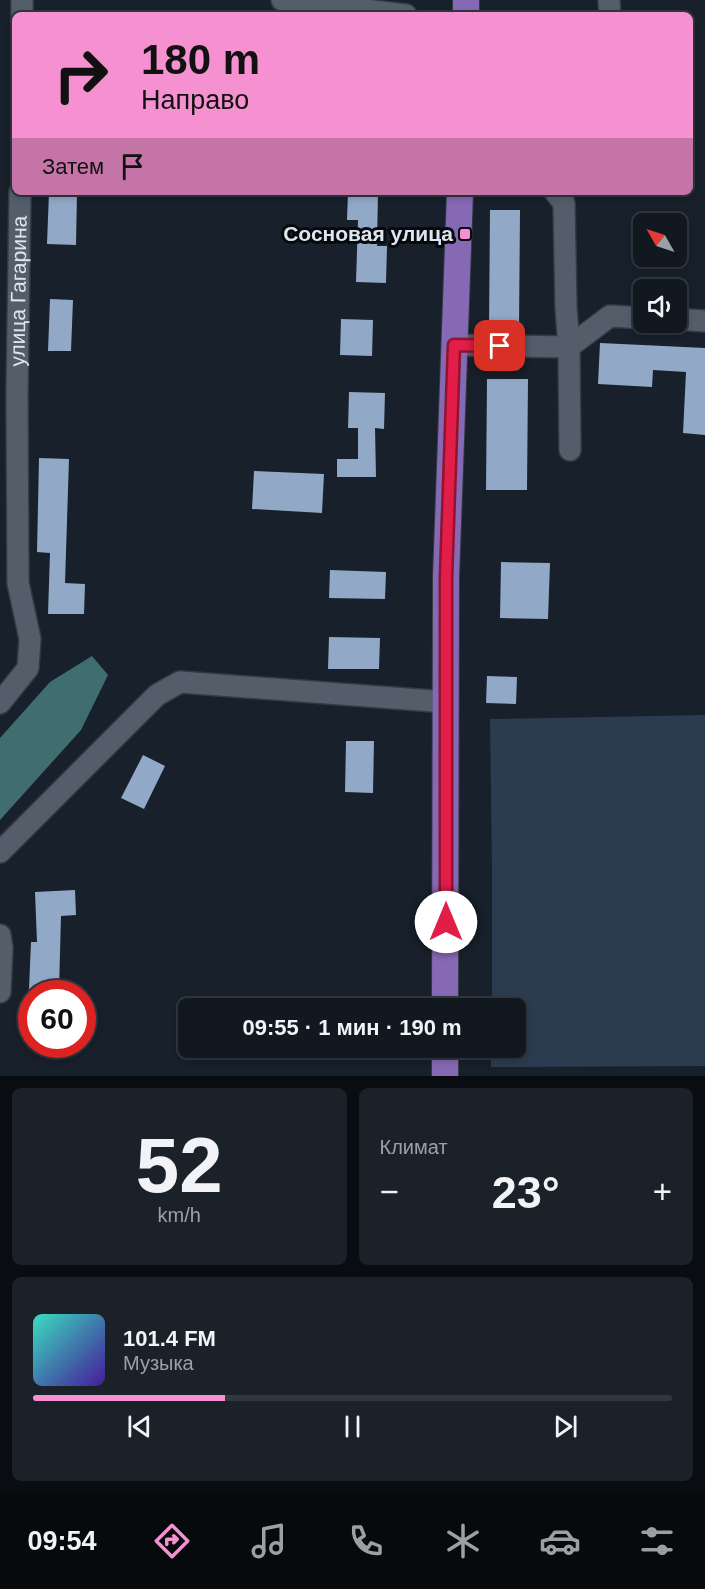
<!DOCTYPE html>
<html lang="ru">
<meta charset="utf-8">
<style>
body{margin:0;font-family:Helvetica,sans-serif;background:#1a2129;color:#f1f3f6;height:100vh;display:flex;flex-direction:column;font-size:22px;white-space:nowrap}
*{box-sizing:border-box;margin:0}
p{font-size:20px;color:#9ca0a5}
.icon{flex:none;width:33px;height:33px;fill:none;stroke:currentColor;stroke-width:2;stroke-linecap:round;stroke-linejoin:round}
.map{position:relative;height:1076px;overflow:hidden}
.details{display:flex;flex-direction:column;gap:12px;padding:12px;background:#090d12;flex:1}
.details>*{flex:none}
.hud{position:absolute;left:12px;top:12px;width:681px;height:183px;border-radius:9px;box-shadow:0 3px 9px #0003,0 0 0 2px #30373e;background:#f591d1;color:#111;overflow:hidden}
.needle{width:39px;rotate:309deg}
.buttons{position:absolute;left:633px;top:213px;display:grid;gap:12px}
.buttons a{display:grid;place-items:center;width:54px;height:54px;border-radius:9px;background:#111820;box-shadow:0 3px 9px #0003,0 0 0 2px #30373e;font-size:30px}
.speed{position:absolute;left:18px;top:980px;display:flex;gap:12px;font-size:30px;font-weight:700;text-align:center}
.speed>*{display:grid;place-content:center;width:78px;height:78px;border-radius:50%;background:#111820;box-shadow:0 3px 9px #0003,0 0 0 2px #30373e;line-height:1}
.speed .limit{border:9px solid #d22;background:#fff;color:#111}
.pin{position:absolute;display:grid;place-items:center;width:51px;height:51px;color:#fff;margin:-26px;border-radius:12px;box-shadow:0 3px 9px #0006}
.me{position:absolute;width:66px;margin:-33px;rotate:0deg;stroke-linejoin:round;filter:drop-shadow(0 0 4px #0008)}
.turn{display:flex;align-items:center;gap:21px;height:126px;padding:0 30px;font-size:27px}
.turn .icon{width:78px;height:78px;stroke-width:2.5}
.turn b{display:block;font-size:42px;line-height:51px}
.then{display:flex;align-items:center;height:57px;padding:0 30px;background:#0003;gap:12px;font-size:22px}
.big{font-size:45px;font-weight:700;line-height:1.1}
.details .card{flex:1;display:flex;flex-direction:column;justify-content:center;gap:9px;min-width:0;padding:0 21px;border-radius:9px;background:#1a2129}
.details .dial{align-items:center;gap:0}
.dial b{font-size:78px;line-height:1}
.song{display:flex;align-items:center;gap:18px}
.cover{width:72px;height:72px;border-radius:9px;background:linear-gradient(135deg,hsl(170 70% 55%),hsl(260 70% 35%))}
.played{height:6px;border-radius:3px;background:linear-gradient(90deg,#f591d1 30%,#30373e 30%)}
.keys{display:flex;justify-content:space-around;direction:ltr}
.heat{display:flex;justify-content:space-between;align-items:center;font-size:33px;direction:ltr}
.details .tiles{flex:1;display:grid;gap:12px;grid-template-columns:1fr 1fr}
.card:last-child{grid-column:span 2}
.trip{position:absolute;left:178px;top:998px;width:348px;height:60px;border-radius:9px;background:#111820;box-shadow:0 3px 9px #0003,0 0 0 2px #30373e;font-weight:700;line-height:60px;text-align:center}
.tabs{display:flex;height:96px;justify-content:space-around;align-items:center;background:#070a0d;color:#9ca0a5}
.tabs .icon{width:42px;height:42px}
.tabs .on{color:#f591d1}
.tabs b{font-size:27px;color:#f1f3f6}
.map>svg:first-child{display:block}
</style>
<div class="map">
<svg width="705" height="1076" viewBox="0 0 705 1076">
<rect width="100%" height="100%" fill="#17202b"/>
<path fill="#2b3c50" d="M 705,715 L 705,1066 L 491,1067 L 491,1047 L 516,1047 L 516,1008 L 492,1008 L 492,872 L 490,719 Z"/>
<path fill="#406e70" d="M 92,656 L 108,675 L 81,730 L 0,820 L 0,738 L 50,682 Z"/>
<path fill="#91a9c7" d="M 49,192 L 77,192 L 76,245 L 47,244 Z
M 348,192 L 378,192 L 377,246 L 387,246 L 386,283 L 356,282 L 358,220 L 347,220 Z
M 490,210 L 520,210 L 519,331 L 489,331 Z
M 50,299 L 73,300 L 71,351 L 48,351 Z
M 341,319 L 373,320 L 372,356 L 340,355 Z
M 600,343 L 705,348 L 705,435 L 683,433 L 686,372 L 653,370 L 652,387 L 598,384 Z
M 487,379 L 528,379 L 527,490 L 486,490 Z
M 349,392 L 385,393 L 384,429 L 375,428 L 376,477 L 337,477 L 337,459 L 358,459 L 358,428 L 348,428 Z
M 39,458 L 69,459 L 65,583 L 85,584 L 84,614 L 48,614 L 50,553 L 37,552 Z
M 254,471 L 324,474 L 322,513 L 252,509 Z
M 501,562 L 550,563 L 548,619 L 500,618 Z
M 330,570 L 386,572 L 385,599 L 329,598 Z
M 329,637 L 380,638 L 379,669 L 328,669 Z
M 487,676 L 517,677 L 516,704 L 486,703 Z
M 346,741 L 374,741 L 373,793 L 345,792 Z
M 143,755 L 165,766 L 144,809 L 121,798 Z
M 75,890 L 76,915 L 61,916 L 59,990 L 29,989 L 31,942 L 37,942 L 35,892 Z"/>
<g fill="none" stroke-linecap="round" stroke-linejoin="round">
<defs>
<g id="minor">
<path d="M 282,0 L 406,15"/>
<path d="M 609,0 L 610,15"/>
<path d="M 22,15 L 22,0"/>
<path d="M 555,192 L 564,203 L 566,308 L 569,347 L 570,450"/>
<path d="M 676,319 L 705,321"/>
<path d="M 454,345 L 569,347 L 610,316 L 644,318"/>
<path id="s1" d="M 0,703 L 28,668 L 30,639 L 18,583 L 17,395 L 20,192"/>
<path d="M 0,852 L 157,695 L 180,682 L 446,702"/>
<path d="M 0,935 L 2,948 L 0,992"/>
</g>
<path id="major" d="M 466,15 L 466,0
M 445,1008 L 446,577 L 460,192
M 445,1076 L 445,1047"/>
</defs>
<use href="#minor" stroke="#343a43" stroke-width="24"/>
<use href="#major" stroke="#343a43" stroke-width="28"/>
<use href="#minor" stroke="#545e6b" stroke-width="21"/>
<use href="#major" stroke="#8669b4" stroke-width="26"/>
</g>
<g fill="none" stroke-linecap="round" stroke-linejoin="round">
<defs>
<path id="route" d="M 446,922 L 446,577 L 454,345 L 500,346"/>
</defs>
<use href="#route" stroke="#92132f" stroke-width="15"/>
<use href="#route" stroke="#e11d48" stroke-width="10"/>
</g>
<rect fill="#f591d1" stroke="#060a0e" stroke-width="2" x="459" y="228" width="12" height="12" rx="3"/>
<g text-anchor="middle" stroke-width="6" stroke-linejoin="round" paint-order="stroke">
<g font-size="21" font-weight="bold" fill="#dfe5ed" stroke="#060a0e" text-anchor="end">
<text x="453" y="241">Сосновая улица</text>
</g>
<g font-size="21" fill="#dfe5ed" stroke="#060a0e">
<text dy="7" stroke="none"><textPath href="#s1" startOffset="423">улица Гагарина</textPath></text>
</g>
</g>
</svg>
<div class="buttons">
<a><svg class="needle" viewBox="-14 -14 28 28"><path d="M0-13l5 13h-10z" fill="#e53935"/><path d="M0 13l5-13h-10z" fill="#9ca0a5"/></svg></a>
<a><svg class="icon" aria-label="sound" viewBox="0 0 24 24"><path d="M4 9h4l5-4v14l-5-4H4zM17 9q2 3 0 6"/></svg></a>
</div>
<div class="speed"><div class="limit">60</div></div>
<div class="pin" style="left:500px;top:346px;background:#d93025"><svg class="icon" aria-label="arrive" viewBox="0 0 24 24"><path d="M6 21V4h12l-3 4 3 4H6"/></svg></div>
<svg class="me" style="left:446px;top:922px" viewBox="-20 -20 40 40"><circle r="19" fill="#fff"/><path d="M0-13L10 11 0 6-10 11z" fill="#e11d48"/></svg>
<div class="trip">09:55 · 1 мин · 190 m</div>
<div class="hud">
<div class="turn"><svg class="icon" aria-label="right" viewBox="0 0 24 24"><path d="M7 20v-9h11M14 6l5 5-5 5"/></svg><div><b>180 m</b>Направо</div></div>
<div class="then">Затем<svg class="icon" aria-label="arrive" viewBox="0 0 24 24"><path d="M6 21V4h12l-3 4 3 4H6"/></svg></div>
</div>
</div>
<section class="details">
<div class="tiles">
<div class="card dial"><b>52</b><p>km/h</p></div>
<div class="card"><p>Климат</p>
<div class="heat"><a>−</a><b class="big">23°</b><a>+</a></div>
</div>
<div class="card">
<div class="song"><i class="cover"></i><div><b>101.4 FM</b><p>Музыка</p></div></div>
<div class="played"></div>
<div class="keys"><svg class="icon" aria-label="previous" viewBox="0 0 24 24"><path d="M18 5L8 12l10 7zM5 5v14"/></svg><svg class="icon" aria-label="pause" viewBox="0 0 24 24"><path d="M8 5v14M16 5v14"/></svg><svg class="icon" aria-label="next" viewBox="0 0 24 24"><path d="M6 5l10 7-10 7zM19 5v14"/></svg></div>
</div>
</div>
</section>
<nav class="tabs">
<b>09:54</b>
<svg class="icon on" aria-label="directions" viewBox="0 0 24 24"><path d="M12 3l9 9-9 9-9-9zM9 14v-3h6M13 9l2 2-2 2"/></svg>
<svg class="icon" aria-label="music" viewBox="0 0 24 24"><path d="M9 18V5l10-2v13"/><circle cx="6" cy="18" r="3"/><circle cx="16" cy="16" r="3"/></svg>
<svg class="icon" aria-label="phone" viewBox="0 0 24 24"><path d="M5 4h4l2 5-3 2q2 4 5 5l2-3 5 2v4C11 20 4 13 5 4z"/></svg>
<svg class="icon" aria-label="climate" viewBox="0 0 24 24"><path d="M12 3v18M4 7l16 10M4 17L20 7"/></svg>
<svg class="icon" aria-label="car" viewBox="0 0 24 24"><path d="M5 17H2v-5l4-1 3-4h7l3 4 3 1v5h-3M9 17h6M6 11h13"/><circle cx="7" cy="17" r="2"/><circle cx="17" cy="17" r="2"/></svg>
<svg class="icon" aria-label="filters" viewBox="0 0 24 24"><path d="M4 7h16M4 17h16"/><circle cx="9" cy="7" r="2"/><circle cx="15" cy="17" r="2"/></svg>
</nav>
